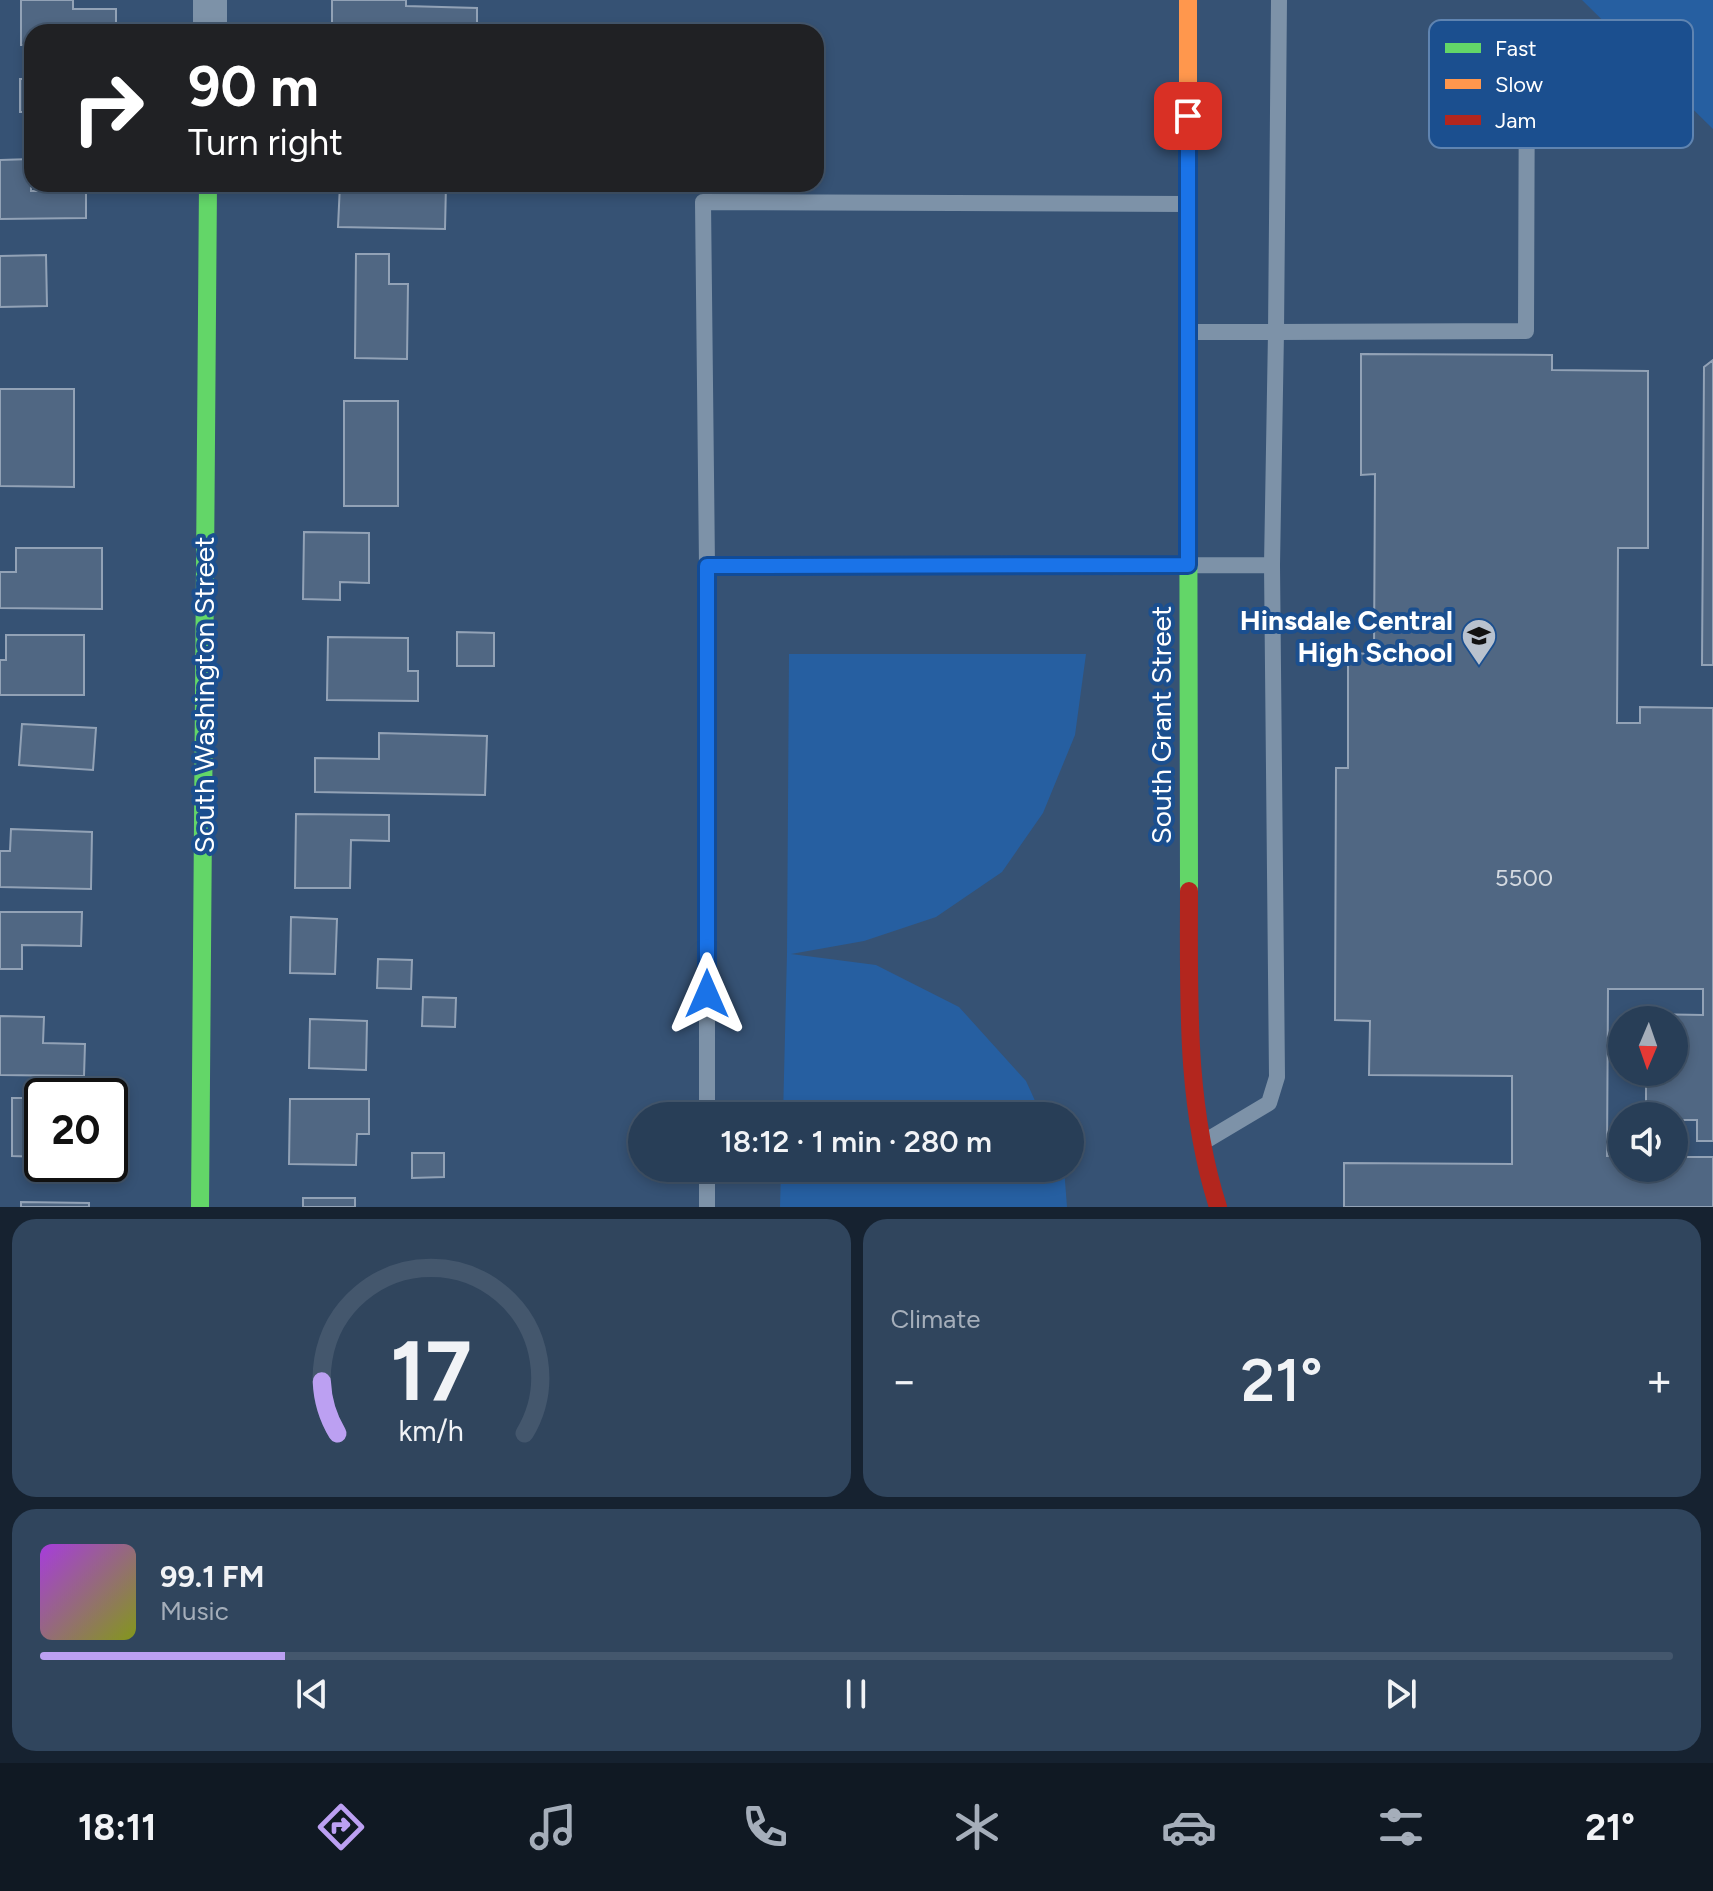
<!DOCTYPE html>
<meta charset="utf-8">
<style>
body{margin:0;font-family:Figtree,sans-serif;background:#30455d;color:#f1f3f6;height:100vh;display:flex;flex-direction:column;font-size:30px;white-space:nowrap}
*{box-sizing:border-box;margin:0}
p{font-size:26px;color:#a5aeba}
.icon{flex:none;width:44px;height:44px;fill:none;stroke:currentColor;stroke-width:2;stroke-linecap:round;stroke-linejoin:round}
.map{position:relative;height:1207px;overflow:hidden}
.side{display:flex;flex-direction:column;gap:12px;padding:12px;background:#162230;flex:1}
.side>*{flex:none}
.hud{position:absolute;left:24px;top:24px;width:800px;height:168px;border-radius:24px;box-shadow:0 4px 12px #0003,0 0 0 2px #44576d;background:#202124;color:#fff;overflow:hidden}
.needle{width:52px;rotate:182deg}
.fabs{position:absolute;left:1608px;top:1006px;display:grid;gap:16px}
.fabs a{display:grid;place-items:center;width:80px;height:80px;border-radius:50%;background:#283e57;box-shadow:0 4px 12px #0003,0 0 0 2px #44576d;font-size:40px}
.speed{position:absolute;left:24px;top:1078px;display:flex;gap:16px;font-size:40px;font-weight:700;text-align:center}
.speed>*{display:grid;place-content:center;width:104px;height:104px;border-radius:50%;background:#283e57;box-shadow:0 4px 12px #0003,0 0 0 2px #44576d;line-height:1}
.speed .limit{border:4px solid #111;border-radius:12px;background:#fff;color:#111}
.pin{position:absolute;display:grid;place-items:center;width:68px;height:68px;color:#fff;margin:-34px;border-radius:16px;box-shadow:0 4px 12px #0006}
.me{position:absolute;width:88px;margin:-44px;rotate:0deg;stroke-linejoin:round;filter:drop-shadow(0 0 6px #0008)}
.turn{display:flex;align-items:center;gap:28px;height:168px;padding:0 32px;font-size:36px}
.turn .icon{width:104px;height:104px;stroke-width:2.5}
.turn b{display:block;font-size:56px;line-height:68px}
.big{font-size:60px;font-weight:600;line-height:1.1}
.side .card{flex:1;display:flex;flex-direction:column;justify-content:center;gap:12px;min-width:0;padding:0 28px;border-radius:24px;background:#30455d}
.side .dial{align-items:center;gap:0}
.dial svg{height:208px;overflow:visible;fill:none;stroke:#44576d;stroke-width:7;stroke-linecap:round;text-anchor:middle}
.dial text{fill:#f1f3f6;stroke:none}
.song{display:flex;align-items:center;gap:24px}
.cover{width:96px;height:96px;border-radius:12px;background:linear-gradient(135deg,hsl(280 70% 55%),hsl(70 70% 35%))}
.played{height:8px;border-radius:4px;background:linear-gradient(90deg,#bca0f2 15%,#44576d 15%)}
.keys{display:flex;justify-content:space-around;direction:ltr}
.heat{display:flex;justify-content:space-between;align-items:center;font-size:44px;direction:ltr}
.side .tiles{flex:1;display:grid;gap:12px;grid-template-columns:1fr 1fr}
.card:last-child{grid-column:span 2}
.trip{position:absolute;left:628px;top:1102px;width:456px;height:80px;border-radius:40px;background:#283e57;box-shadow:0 4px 12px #0003,0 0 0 2px #44576d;font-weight:600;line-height:80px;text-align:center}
.tabs{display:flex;height:128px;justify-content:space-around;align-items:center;background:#101923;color:#a5aeba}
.tabs .icon{width:56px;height:56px}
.tabs .active{color:#bca0f2}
.tabs b{font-size:36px;color:#f1f3f6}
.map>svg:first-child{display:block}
</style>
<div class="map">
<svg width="1713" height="1207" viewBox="0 0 1713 1207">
<rect width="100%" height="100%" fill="#365274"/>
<path fill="#265fa1" d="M 1582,0 L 1713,0 L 1713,129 Z
M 789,654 L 1086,654 L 1075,735 L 1043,813 L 1002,872 L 936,917 L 864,941 L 791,954 L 876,965 L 959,1007 L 1026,1081 L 1042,1116 L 783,1116 L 787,954 Z
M 781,1168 L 1064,1168 L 1067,1207 L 780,1207 Z"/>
<path fill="#506783" stroke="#92a2b6" stroke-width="2" d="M 21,0 L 73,0 L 73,9 L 116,9 L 116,32 L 32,32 L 32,45 L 21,45 Z
M 332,0 L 406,0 L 406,6 L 477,8 L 477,32 L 332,32 Z
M 20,79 L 32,79 L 32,112 L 20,112 Z
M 31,159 L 31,191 L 86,191 L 86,218 L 0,219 L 0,160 Z
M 340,184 L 446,184 L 445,229 L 338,227 Z
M 356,254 L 389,254 L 389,284 L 408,284 L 407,359 L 355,358 Z
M 46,255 L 47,306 L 0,307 L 0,256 Z
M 1361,354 L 1552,355 L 1552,370 L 1648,371 L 1648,548 L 1618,548 L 1617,723 L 1640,723 L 1640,707 L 1713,708 L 1713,1141 L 1697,1141 L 1697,1120 L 1674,1120 L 1674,1116 L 1646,1116 L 1646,1072 L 1674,1072 L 1674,1020 L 1646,1020 L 1646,1014 L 1703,1015 L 1703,989 L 1608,989 L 1607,1156 L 1622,1156 L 1622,1168 L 1674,1168 L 1674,1157 L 1713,1157 L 1713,1207 L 1344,1207 L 1344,1163 L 1512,1164 L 1512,1076 L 1369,1075 L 1370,1021 L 1335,1020 L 1336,768 L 1348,768 L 1348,653 L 1374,654 L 1375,474 L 1361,475 Z
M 1713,360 L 1713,665 L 1702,665 L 1704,367 Z
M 0,389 L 74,389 L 74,487 L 0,486 Z
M 344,401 L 398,401 L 398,506 L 344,506 Z
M 304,532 L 369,533 L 369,583 L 340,582 L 340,600 L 303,599 Z
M 16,548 L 102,548 L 102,609 L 0,608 L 0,572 L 16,572 Z
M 457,632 L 494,633 L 494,666 L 457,666 Z
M 6,635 L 84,635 L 84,695 L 0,695 L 0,660 L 6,660 Z
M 328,637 L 408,638 L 408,671 L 418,671 L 418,701 L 327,700 Z
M 22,724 L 96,728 L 93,770 L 19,765 Z
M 379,733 L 487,736 L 485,795 L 315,792 L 315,758 L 379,759 Z
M 296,814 L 389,815 L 389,841 L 351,840 L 350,888 L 295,888 Z
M 11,829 L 92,832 L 91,889 L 0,887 L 0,851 L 10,851 Z
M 0,912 L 82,912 L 81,946 L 22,945 L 22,969 L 0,969 Z
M 291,917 L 337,919 L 335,974 L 290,973 Z
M 378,959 L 412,960 L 411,989 L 377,988 Z
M 423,997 L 456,998 L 455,1027 L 422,1026 Z
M 0,1016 L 44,1017 L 43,1043 L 85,1044 L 84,1076 L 0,1075 Z
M 310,1019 L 367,1021 L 366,1070 L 309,1068 Z
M 12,1098 L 42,1098 L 42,1157 L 12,1156 Z
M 290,1099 L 369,1099 L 369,1134 L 357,1134 L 356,1165 L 289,1164 Z
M 412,1153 L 444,1153 L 444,1177 L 412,1178 Z
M 303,1198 L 355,1198 L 355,1207 L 303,1207 Z
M 21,1202 L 89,1203 L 89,1207 L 21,1207 Z"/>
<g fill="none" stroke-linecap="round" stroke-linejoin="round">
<path stroke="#7d92a8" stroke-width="16" d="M 1186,204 L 703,202 L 707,566 L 1272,565
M 1189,332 L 1276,332 L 1279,0
M 707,1116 L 707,566
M 1202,1143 L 1269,1103 L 1277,1077 L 1272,565 L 1276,332 L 1526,331 L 1527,46
M 707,1207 L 707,1168"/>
<path stroke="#7d92a8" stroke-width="34" d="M 210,32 L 210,0"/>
<path stroke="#63d668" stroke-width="18" d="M 1188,317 L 1189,891
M 200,1207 L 208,184"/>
<path stroke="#ff974d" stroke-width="18" d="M 1188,0 L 1188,317"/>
<path stroke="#b3261e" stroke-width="18" d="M 1189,891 C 1189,997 1185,1104 1218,1207"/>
</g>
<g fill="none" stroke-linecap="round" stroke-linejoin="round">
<defs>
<path id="route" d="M 707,994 L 707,566 L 1188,565 L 1188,116"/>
</defs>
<use href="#route" stroke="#114b97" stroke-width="20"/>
<use href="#route" stroke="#1a73e8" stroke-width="14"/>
</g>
<defs>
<symbol id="school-pin" viewBox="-11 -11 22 30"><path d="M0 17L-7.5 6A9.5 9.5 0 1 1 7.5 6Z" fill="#b9c2ce" stroke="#1b4f8f"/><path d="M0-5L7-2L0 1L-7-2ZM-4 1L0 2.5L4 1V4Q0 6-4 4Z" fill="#111"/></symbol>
</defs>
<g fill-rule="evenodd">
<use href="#school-pin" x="1459" y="616" width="40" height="54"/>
</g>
<g text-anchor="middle" stroke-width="8" stroke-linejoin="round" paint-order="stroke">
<g font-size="24" fill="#d3d9e0">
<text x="1524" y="886">5500</text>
</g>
<g font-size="28" font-weight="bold" fill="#fff" stroke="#1b4f8f" text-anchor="end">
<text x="1453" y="630">Hinsdale Central<tspan x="1453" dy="32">High School</tspan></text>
</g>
<g font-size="28" fill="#fff" stroke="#1b4f8f">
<text transform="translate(204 695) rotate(-90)" y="10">South Washington Street</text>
<text transform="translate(1161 725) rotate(-90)" y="10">South Grant Street</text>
</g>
</g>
<rect x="1429" y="20" width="264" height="128" rx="12" fill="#1b4f8f" stroke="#5f84b1" stroke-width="2"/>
<rect x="1445" y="43" width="36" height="10" fill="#63d668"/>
<rect x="1445" y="79" width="36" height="10" fill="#ff974d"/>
<rect x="1445" y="115" width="36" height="10" fill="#b3261e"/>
<g font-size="22" fill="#fff">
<text x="1495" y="56">Fast</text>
<text x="1495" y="92">Slow</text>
<text x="1495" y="128">Jam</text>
</g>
</svg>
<div class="fabs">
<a><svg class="needle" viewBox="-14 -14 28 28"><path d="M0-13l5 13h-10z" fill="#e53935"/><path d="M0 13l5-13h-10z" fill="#a5aeba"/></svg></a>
<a><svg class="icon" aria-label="sound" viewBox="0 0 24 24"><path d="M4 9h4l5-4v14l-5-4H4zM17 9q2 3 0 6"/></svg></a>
</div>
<div class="speed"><div class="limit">20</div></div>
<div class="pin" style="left:1188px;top:116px;background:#d93025"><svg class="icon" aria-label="arrive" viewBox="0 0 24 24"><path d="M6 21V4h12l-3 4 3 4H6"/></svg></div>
<svg class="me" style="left:707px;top:994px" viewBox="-20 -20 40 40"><path d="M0-17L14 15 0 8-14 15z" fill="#1a73e8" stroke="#fff" stroke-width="4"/></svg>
<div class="trip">18:12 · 1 min · 280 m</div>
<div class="hud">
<div class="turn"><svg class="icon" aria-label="right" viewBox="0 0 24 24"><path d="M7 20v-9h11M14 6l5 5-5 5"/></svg><div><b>90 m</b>Turn right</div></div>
</div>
</div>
<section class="side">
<div class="tiles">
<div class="card dial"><svg viewBox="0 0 100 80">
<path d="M14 69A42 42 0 1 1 86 69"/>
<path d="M14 69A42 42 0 0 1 8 49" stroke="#bca0f2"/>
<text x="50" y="56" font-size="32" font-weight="700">17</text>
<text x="50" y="72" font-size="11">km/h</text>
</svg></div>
<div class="card"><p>Climate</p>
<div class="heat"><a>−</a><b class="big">21°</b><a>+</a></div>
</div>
<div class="card">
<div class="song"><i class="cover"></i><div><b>99.1 FM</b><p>Music</p></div></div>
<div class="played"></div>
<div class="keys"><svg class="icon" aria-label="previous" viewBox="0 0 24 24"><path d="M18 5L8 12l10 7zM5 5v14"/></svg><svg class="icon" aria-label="pause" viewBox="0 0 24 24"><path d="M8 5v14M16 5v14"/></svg><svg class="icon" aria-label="next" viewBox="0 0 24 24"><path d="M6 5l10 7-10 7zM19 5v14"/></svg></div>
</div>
</div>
</section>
<nav class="tabs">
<b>18:11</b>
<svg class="icon active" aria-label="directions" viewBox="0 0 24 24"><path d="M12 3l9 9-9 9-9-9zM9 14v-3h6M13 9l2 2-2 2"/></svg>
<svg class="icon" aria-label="music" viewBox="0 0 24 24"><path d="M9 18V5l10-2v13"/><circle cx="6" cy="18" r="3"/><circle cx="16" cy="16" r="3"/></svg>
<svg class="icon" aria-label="phone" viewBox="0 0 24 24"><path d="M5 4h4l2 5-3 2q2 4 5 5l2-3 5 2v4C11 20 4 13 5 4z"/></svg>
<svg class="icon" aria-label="climate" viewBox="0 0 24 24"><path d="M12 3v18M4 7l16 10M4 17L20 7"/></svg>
<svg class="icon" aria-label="car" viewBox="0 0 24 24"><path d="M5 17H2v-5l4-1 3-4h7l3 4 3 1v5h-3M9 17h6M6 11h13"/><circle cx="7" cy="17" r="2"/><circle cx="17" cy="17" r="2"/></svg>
<svg class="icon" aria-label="filters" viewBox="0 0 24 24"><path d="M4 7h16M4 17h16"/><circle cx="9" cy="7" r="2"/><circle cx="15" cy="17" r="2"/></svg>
<b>21°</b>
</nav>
